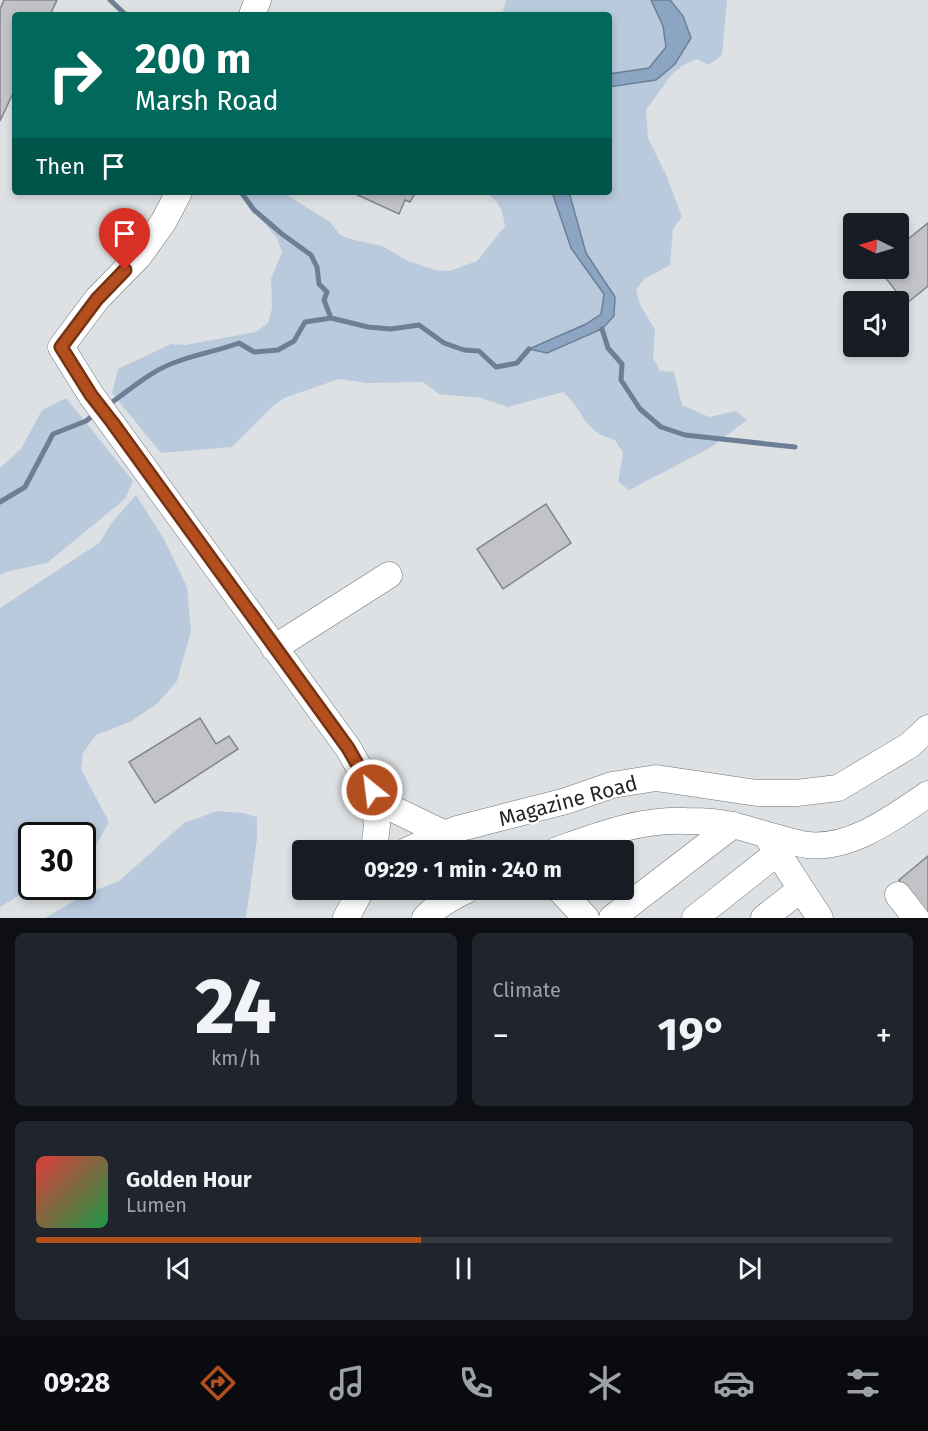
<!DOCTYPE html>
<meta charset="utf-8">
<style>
body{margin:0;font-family:"Fira Sans",sans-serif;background:#20242c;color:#f1f3f6;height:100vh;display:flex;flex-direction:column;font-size:22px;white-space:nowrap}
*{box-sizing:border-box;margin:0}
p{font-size:20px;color:#9ea1a6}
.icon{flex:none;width:33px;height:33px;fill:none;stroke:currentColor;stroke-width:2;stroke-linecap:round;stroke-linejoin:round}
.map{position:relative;height:918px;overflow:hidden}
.drawer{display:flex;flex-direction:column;gap:15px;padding:15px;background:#0d0f14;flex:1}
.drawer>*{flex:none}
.guide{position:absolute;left:12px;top:12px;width:600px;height:183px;border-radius:6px;box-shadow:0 3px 9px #0003;background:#00695c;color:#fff;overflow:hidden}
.needle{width:39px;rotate:275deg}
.fabs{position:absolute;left:843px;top:213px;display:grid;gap:12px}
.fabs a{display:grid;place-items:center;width:66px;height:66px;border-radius:6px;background:#171b24;box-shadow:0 3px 9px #0003;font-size:30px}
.speed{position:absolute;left:18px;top:822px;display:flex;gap:12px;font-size:30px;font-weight:700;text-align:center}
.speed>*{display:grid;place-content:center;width:78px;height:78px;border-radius:50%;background:#171b24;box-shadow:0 3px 9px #0003;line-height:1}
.speed .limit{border:3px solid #111;border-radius:9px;background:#fff;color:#111}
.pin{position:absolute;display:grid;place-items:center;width:51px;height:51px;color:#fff;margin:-62px -26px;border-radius:50% 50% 50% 0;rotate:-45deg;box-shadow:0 0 6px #0007}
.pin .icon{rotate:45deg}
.me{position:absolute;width:66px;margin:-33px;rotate:331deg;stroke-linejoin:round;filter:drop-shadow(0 0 4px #0008)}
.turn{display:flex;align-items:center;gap:21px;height:126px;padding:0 24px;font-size:27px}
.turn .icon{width:78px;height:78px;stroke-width:2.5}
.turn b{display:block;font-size:42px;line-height:51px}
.then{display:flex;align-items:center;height:57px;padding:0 24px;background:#0003;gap:12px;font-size:22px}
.big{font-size:45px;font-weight:700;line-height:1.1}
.drawer .tile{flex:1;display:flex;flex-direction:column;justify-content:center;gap:9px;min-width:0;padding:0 21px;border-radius:9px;background:#20242c}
.drawer .dial{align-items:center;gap:0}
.dial b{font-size:78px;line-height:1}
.song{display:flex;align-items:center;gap:18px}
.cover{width:72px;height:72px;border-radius:9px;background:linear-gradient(135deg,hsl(0 70% 55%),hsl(140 70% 35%))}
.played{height:6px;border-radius:3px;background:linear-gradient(90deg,#b34e1e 45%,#363941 45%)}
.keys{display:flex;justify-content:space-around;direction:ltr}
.heat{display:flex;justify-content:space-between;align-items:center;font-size:33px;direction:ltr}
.drawer .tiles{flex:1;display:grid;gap:15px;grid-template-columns:1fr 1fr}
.tile:last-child{grid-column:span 2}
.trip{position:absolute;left:292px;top:840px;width:342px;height:60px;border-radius:6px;background:#171b24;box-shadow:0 3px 9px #0003;font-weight:700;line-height:60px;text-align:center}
.tabs{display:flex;height:96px;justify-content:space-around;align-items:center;background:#090b0e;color:#9ea1a6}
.tabs .icon{width:42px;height:42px}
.tabs .selected{color:#b34e1e}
.tabs b{font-size:27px;color:#f1f3f6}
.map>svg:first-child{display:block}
</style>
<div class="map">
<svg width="928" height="918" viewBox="0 0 928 918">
<rect width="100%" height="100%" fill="#dee1e4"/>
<path fill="#b9cadd" d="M 506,0 L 651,0 L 663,26 L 666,47 L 649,68 L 609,74 L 609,15 L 502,15 Z
M 670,0 L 727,0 L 722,55 L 709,65 L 697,59 L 682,66 L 672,74 L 646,110 L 648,138 L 667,177 L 682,217 L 673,229 L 670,265 L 644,279 L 636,290 L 640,304 L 655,330 L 653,357 L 660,371 L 674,372 L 682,405 L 709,417 L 736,411 L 747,420 L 710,448 L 629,490 L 618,482 L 623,453 L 615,440 C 580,430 587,413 563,392 L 508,407 L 481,398 L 439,394 L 423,382 L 367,383 L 339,379 L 284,398 L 273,406 L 232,447 L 161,453 L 112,393 L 118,369 L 171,344 L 185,345 L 256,332 L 268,323 L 272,308 L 271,279 L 282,252 L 277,238 L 237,192 L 282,192 L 330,222 L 340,235 L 354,240 L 382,246 L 408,261 L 435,270 L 450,271 L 477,261 L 505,226 C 503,210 499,201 485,192 L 552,192 L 571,248 L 604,294 L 601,314 L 586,324 L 530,349 L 602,329 L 615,297 L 586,253 L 569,192 L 609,192 L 609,87 L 656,80 L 683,16 Z
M 66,398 L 133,481 L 125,499 L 47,563 L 5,572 L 0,575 L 0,468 L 21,449 L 42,410 Z
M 136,495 L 164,539 L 187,587 L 191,631 L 177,681 L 158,703 L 130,722 L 96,735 L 83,753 L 81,769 L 109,822 L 96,845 L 83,854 L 82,836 L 32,836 L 32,887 L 0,907 L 0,608 L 99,543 L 113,521 Z
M 217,811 L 244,813 L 257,817 L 257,839 L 246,918 L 45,918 L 86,894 L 119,881 L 184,823 Z"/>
<path fill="#8ba5c3" stroke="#6c7f94" stroke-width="1.5" d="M 651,0 L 670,0 L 683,16 L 691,38 L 675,64 L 656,80 L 609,87 L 609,74 L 649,68 L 666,47 L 663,26 Z
M 552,192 L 569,192 L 586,253 L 615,297 L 614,316 L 602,329 L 547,353 L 529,349 L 586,324 L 601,314 L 604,294 L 571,248 Z"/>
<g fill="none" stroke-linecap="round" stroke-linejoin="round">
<path stroke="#6c7f94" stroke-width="5" d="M 110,0 L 126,15
M 241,192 L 254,210 L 282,234 L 311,255 L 317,267 L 319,284 L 327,292 L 324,300 L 331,318
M 602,329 L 608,348 L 622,364 L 621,380 L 640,409 L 661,427 L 685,435 L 795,447
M 108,405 C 130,390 150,371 176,362 C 196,354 218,351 239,343 L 254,352 L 278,350 L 294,341 L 305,322 L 331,318 L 368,327 L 391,329 L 419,325 L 444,343 L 464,350 L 479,351 L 496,367 L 517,363 L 529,349
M 0,502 L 25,487 L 53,434 L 86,421 L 95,414"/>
</g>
<path fill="#c1c3c6" stroke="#848689" stroke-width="1.5" d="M 4,0 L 57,0 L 50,15 L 15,15 L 15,89 L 0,121 L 0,9 Z
M 351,192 L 409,192 L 414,195 L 410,202 L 405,200 L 399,214 Z
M 928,223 L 928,286 L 906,304 L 878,268 L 898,268 L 898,247 Z
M 546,504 L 571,543 L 503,589 L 477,549 Z
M 200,718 L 216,744 L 229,736 L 238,749 L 155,803 L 129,762 Z
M 928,856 L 928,916 L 899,880 Z"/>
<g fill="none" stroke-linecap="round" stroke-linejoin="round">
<defs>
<path id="minor" d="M 252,15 L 258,0
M 179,192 L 164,221 L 139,256 L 97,299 L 61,347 L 91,395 L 348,748 L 372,790 L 377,825 L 374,850
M 274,648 L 389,575
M 372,790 L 389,807 L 445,834
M 768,838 L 820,918
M 408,850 L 457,829 L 566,801 L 612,785 L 656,778 L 757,793 L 797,793 L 838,788 L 910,745 L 928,728
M 557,850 C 599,835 640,819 686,821 C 702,821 721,822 736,826 C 760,832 783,841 807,845 C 851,850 894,817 928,794
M 560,890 L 586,918
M 898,895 L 916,918
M 346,918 L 361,890
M 425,918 C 437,905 452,897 467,890
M 612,918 L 733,825
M 695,918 L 777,853
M 764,918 L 801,889"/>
</defs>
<use href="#minor" stroke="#727477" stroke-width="27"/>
<use href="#minor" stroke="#fff" stroke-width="26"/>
</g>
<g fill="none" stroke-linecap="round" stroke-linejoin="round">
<defs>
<path id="route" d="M 125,270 L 97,299 L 61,347 L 91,395 L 112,422 L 348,748 L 372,790"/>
</defs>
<use href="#route" stroke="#743314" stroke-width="15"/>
<use href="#route" stroke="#b34e1e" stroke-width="10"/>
</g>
<g text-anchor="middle" stroke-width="4.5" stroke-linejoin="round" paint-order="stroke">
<g font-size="21" fill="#252627" stroke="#fff">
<text transform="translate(568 801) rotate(-15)" y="7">Magazine Road</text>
</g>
</g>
</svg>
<div class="fabs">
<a><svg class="needle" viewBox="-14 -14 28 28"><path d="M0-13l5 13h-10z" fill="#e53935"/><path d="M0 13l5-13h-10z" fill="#9ea1a6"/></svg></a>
<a><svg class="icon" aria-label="sound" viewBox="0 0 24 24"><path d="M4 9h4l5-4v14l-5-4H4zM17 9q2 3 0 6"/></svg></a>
</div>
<div class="speed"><div class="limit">30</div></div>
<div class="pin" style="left:125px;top:270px;background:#d93025"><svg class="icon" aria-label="arrive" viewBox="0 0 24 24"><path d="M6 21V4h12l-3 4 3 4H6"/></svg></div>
<svg class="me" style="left:372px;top:790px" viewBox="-20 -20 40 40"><circle r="17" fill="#b34e1e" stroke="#fff" stroke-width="3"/><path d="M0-11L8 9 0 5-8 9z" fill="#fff"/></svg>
<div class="trip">09:29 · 1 min · 240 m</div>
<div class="guide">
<div class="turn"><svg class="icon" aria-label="right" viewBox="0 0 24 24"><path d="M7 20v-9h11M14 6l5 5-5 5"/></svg><div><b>200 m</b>Marsh Road</div></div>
<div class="then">Then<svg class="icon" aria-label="arrive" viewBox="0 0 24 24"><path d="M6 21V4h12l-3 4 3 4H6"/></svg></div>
</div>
</div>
<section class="drawer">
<div class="tiles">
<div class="tile dial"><b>24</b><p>km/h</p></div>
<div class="tile"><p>Climate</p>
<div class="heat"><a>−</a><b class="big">19°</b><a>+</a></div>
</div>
<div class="tile">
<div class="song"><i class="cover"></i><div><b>Golden Hour</b><p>Lumen</p></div></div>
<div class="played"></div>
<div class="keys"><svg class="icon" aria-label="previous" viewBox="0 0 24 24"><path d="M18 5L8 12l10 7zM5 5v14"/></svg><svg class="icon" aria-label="pause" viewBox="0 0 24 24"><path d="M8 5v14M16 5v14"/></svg><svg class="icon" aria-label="next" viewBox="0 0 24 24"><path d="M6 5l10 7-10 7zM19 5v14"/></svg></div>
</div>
</div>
</section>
<nav class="tabs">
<b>09:28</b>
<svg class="icon selected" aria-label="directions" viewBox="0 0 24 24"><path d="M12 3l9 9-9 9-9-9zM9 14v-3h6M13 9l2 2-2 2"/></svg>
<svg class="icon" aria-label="music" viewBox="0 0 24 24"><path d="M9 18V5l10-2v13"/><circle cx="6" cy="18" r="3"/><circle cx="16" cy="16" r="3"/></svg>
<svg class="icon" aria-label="phone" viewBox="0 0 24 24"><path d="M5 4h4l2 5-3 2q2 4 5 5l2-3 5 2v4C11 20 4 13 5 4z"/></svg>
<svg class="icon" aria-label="climate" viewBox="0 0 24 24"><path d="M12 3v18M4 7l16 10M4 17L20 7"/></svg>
<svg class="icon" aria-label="car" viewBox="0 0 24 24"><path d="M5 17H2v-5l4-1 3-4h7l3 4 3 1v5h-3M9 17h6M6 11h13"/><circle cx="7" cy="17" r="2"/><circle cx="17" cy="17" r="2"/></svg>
<svg class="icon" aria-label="filters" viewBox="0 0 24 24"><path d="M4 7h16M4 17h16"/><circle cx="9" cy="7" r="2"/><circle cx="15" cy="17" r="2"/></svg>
</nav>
